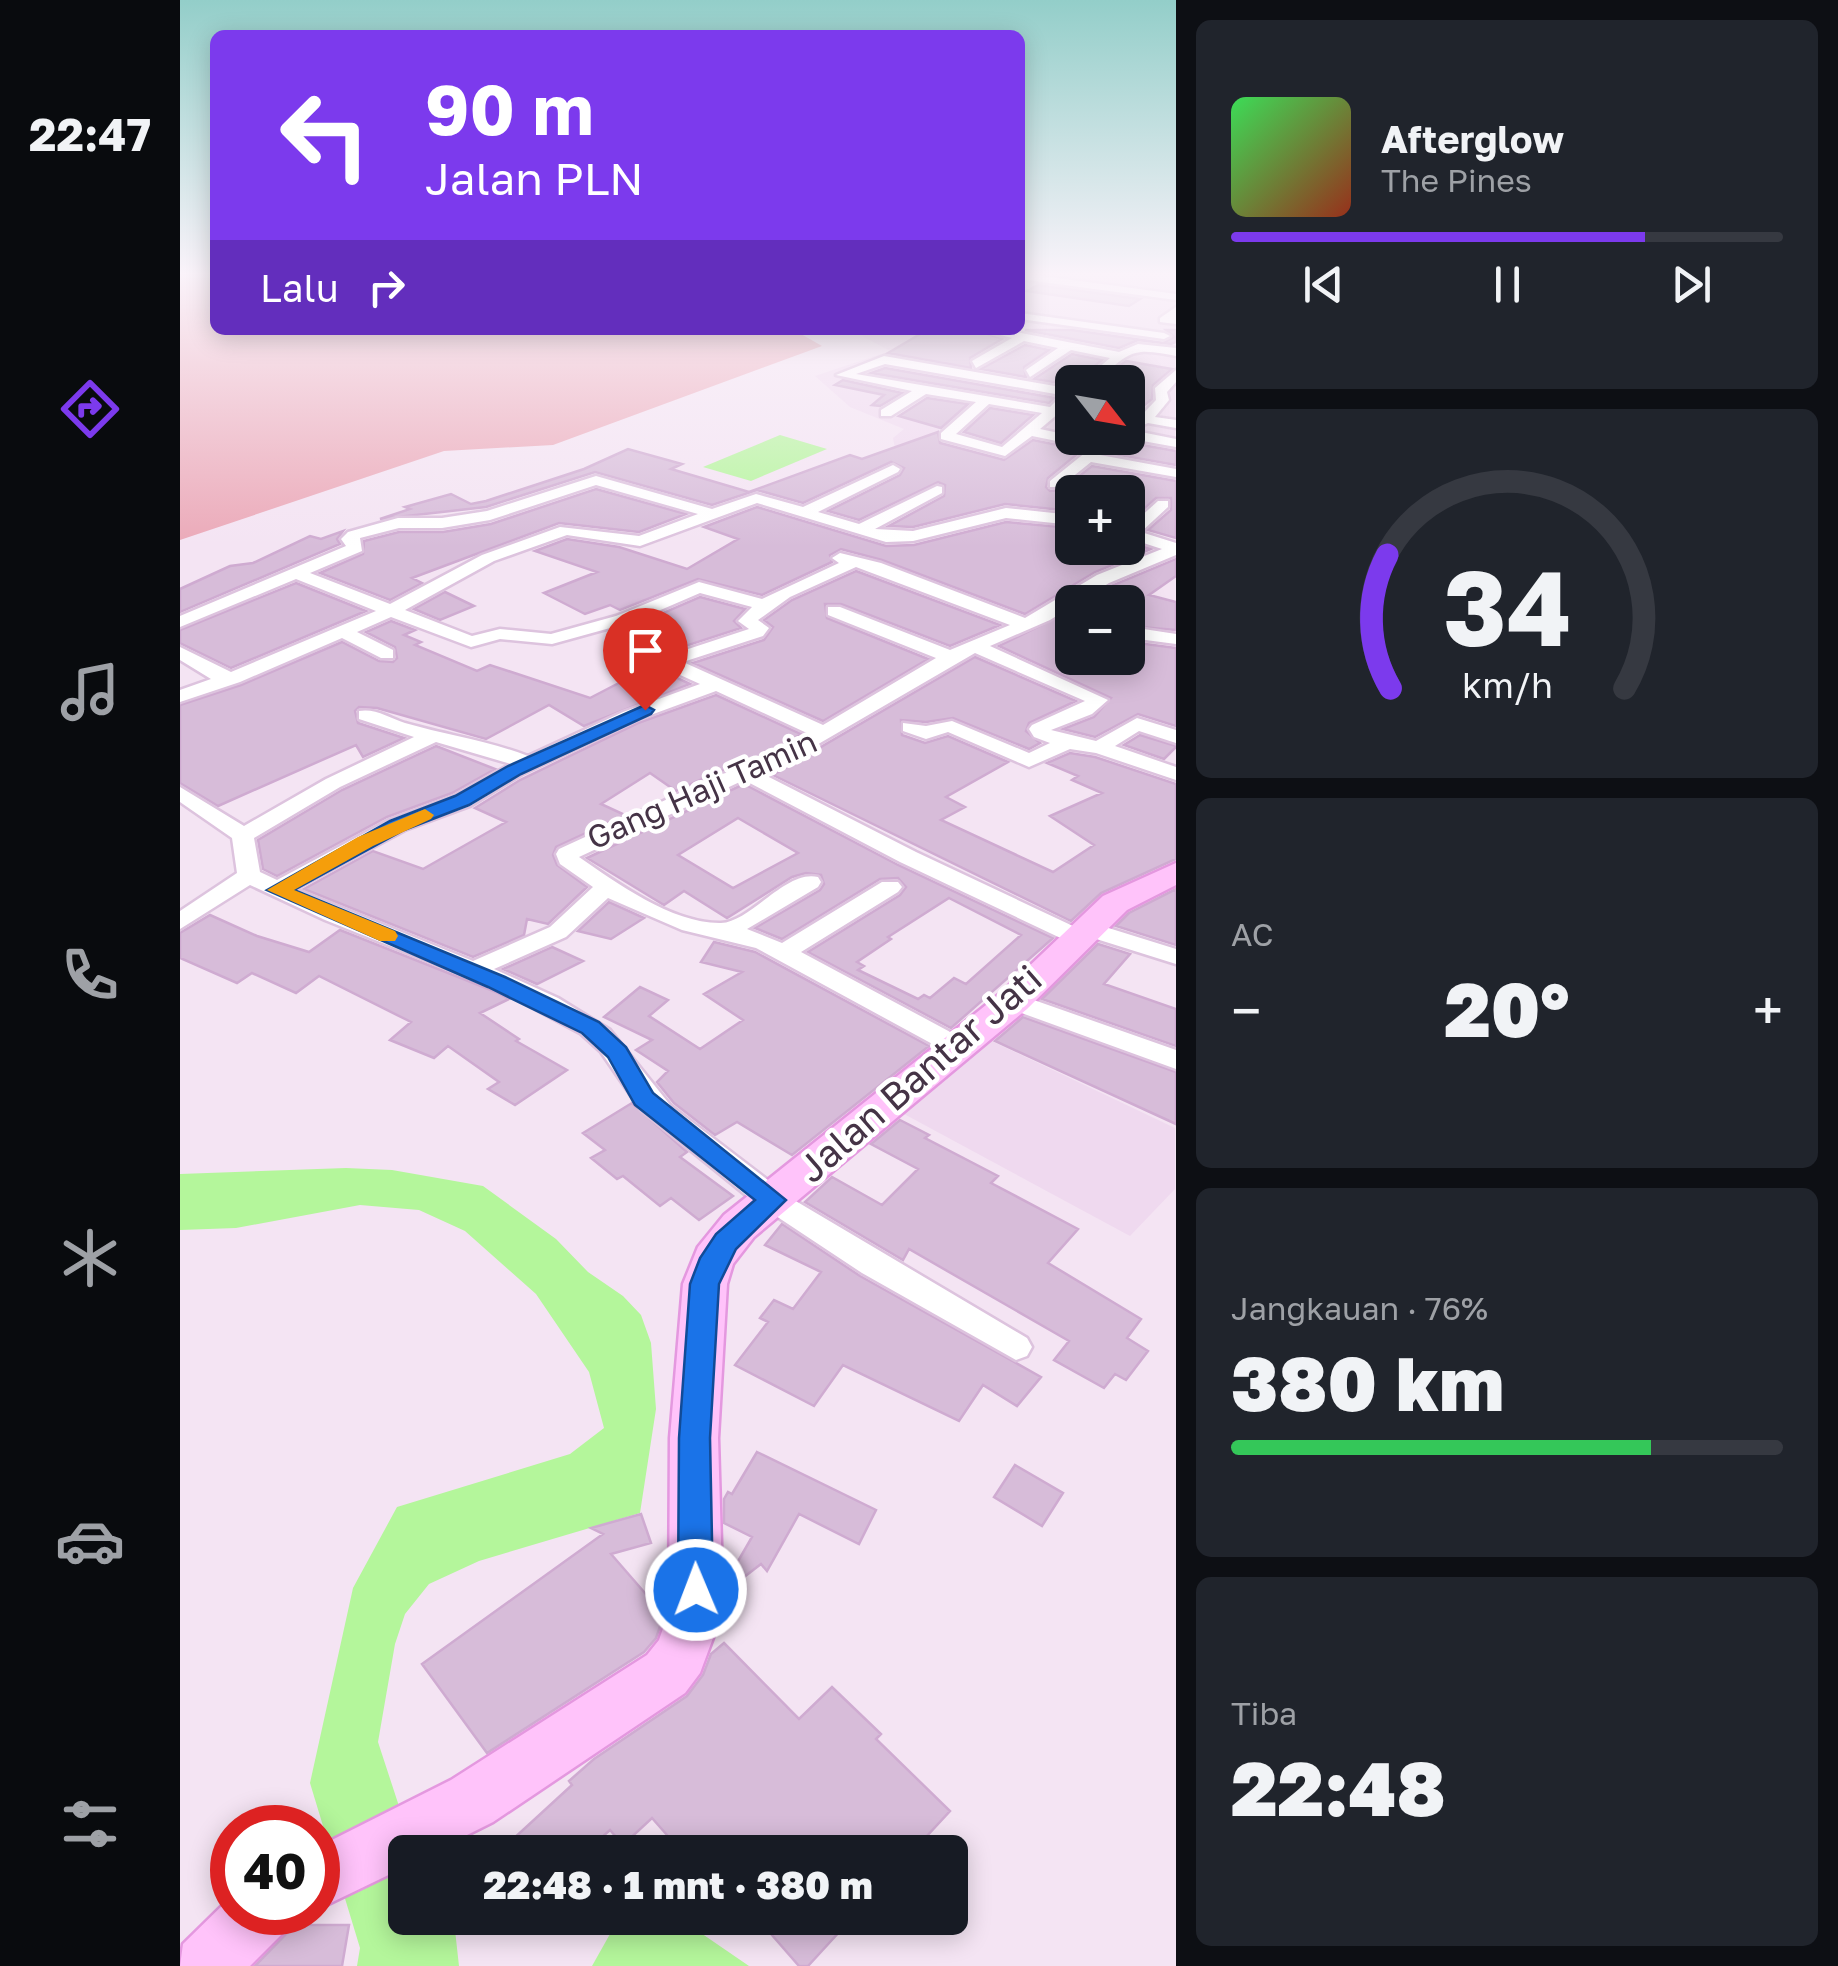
<!DOCTYPE html>
<html lang="id">
<meta charset="utf-8">
<style>
body{margin:0;font-family:"Golos Text",sans-serif;background:#20242c;color:#f1f3f6;height:100vh;display:flex;flex-direction:column;font-size:38px;white-space:nowrap}
*{box-sizing:border-box;margin:0}
p{font-size:32px;color:#9ea1a6}
.icon{flex:none;width:55px;height:55px;fill:none;stroke:currentColor;stroke-width:2;stroke-linecap:round;stroke-linejoin:round}
.map{position:relative;flex:1;overflow:hidden}
.details{display:flex;flex-direction:column;gap:20px;padding:20px;background:#0d0f14;width:662px}
.details>*{flex:none}
.guide{position:absolute;left:30px;top:30px;width:815px;height:305px;border-radius:15px;box-shadow:0 5px 25px #0003;background:#7c3aed;color:#fff;overflow:hidden}
.needle{width:65px;rotate:121deg}
.buttons{position:absolute;left:875px;top:365px;display:grid;gap:20px}
.buttons a{display:grid;place-items:center;width:90px;height:90px;border-radius:15px;background:#171b24;box-shadow:0 5px 25px #0003;font-size:50px}
.speed{position:absolute;left:30px;top:1805px;display:flex;gap:20px;font-size:50px;font-weight:700;text-align:center}
.speed>*{display:grid;place-content:center;width:130px;height:130px;border-radius:50%;background:#171b24;box-shadow:0 5px 25px #0003;line-height:1}
.speed .limit{border:15px solid #d22;background:#fff;color:#111}
.pin{position:absolute;display:grid;place-items:center;width:85px;height:85px;color:#fff;margin:-102px -42px;border-radius:50% 50% 50% 0;rotate:-45deg;box-shadow:0 0 10px #0007}
.pin .icon{rotate:45deg}
.me{position:absolute;width:110px;margin:-55px;rotate:359deg;stroke-linejoin:round;filter:drop-shadow(0 0 8px #0008)}
.turn{display:flex;align-items:center;gap:35px;height:210px;padding:0 50px;font-size:45px}
.turn .icon{width:130px;height:130px;stroke-width:2.5}
.turn b{display:block;font-size:70px;line-height:85px}
.then{display:flex;align-items:center;height:95px;padding:0 50px;background:#0003;gap:20px;font-size:38px}
.big{font-size:75px;font-weight:800;line-height:1.1}
.details .card{flex:1;display:flex;flex-direction:column;justify-content:center;gap:15px;min-width:0;padding:0 35px;border-radius:15px;background:#20242c}
.details .dial{align-items:center;gap:0}
.dial svg{height:260px;overflow:visible;fill:none;stroke:#363941;stroke-width:7;stroke-linecap:round;text-anchor:middle}
.dial text{fill:#f1f3f6;stroke:none}
.song{display:flex;align-items:center;gap:30px}
.cover{width:120px;height:120px;border-radius:15px;background:linear-gradient(135deg,hsl(130 70% 55%),hsl(10 70% 35%))}
.played{height:10px;border-radius:5px;background:linear-gradient(90deg,#7c3aed 75%,#363941 75%)}
.keys{display:flex;justify-content:space-around;direction:ltr}
.heat{display:flex;justify-content:space-between;align-items:center;font-size:55px;direction:ltr}
.charge{height:15px;border-radius:8px;background:linear-gradient(90deg,#34c759 76%,#363941 0)}
.trip{position:absolute;left:208px;top:1835px;width:580px;height:100px;border-radius:15px;background:#171b24;box-shadow:0 5px 25px #0003;font-weight:800;line-height:100px;text-align:center}
main{display:flex;flex:1;min-height:0}
.menu{display:flex;flex-direction:column;width:180px;justify-content:space-around;align-items:center;background:#090b0e;color:#9ea1a6}
.menu .icon{width:70px;height:70px}
.menu .active{color:#7c3aed}
.menu b{font-size:45px;color:#f1f3f6}
.map>svg:first-child{display:block}
</style>
<main>
<nav class="menu">
<b>22:47</b>
<svg class="icon active" aria-label="directions" viewBox="0 0 24 24"><path d="M12 3l9 9-9 9-9-9zM9 14v-3h6M13 9l2 2-2 2"/></svg>
<svg class="icon" aria-label="music" viewBox="0 0 24 24"><path d="M9 18V5l10-2v13"/><circle cx="6" cy="18" r="3"/><circle cx="16" cy="16" r="3"/></svg>
<svg class="icon" aria-label="phone" viewBox="0 0 24 24"><path d="M5 4h4l2 5-3 2q2 4 5 5l2-3 5 2v4C11 20 4 13 5 4z"/></svg>
<svg class="icon" aria-label="climate" viewBox="0 0 24 24"><path d="M12 3v18M4 7l16 10M4 17L20 7"/></svg>
<svg class="icon" aria-label="car" viewBox="0 0 24 24"><path d="M5 17H2v-5l4-1 3-4h7l3 4 3 1v5h-3M9 17h6M6 11h13"/><circle cx="7" cy="17" r="2"/><circle cx="17" cy="17" r="2"/></svg>
<svg class="icon" aria-label="filters" viewBox="0 0 24 24"><path d="M4 7h16M4 17h16"/><circle cx="9" cy="7" r="2"/><circle cx="15" cy="17" r="2"/></svg>
</nav>
<div class="map">
<svg width="996" height="1966" viewBox="0 0 996 1966">
<rect width="100%" height="100%" fill="#f4e4f3"/>
<path fill="#efd9ef" fill-rule="evenodd" d="M 840,271 L 924,275 L 995,271 L 995,492 L 849,486 L 715,449 L 713,438 L 724,429 L 670,407 L 635,376 L 710,351 L 671,330 L 840,330 ZM 892,382 L 948,382 L 948,438 L 892,438 Z
M 801,1036 L 995,1128 L 995,1189 L 950,1236 L 713,1108 Z"/>
<path fill="#eba9b8" d="M 0,271 L 35,271 L 35,330 L 614,330 L 642,346 L 373,445 L 264,451 L 0,540 Z"/>
<path fill="#b4f69b" d="M 600,435 L 647,449 L 571,481 L 523,467 Z
M 166,1168 L 212,1170 L 303,1186 L 376,1239 L 408,1272 L 443,1296 L 461,1315 L 471,1343 L 476,1409 L 460,1513 L 299,1561 L 249,1584 L 225,1614 L 215,1644 L 198,1742 L 234,1852 L 225,1852 L 225,1918 L 265,1918 L 275,1930 L 279,1966 L 177,1966 L 180,1948 L 130,1783 L 173,1588 L 217,1507 L 390,1454 L 424,1428 L 409,1372 L 356,1294 L 285,1231 L 239,1210 L 180,1205 L 56,1228 L 0,1230 L 0,1174 Z
M 439,1918 L 499,1918 L 569,1966 L 412,1966 Z"/>
<path fill="#d7bcd9" stroke="#cfabd1" stroke-width="2.5" fill-rule="evenodd" d="M 858,285 L 960,299 L 949,306 L 847,291 Z
M 747,330 L 797,330 L 822,339 L 790,358 L 791,368 L 708,353 Z
M 845,330 L 892,330 L 983,343 L 994,337 L 986,330 L 996,330 L 996,342 L 991,344 L 958,340 L 939,348 Z
M 845,345 L 869,350 L 844,367 L 846,377 L 801,369 Z
M 892,354 L 922,360 L 892,385 L 854,379 Z
M 946,361 L 992,369 L 973,385 L 972,399 L 948,418 L 948,382 L 916,382 Z
M 705,368 L 875,398 L 869,403 L 691,373 Z
M 663,380 L 722,393 L 700,406 L 692,405 L 704,395 L 655,385 Z
M 747,398 L 788,404 L 761,428 L 719,416 Z
M 810,408 L 853,415 L 821,443 L 784,432 Z
M 758,432 L 760,443 L 824,460 L 853,440 L 902,450 L 868,478 L 866,487 L 870,491 L 882,490 L 912,466 L 996,481 L 996,538 L 968,530 L 991,510 L 991,498 L 976,498 L 948,523 L 948,492 L 892,492 L 892,511 L 825,504 L 733,527 L 709,526 L 764,496 L 765,485 L 758,482 L 679,520 L 648,511 L 720,475 L 724,468 L 711,462 L 623,503 L 577,490 L 532,505 L 415,472 L 306,507 L 200,519 L 230,509 L 225,507 L 271,494 L 291,504 L 306,501 L 404,469 L 448,449 L 502,464 L 491,469 L 569,492 L 670,455 L 682,459 Z
M 918,438 L 942,438 L 945,442 L 996,451 L 996,465 L 928,453 L 932,448 L 929,441 Z
M 416,489 L 506,514 L 459,532 L 379,523 L 232,578 L 242,583 L 210,600 L 140,573 L 183,554 L 184,541 L 219,532 L 263,532 L 311,524 Z
M 577,507 L 706,546 L 734,545 L 826,522 L 892,528 L 892,548 L 948,548 L 948,542 L 971,549 L 915,572 L 845,614 L 702,560 L 661,549 L 650,555 L 652,562 L 582,595 L 518,579 L 440,610 L 430,605 L 405,614 L 364,593 L 417,572 L 355,551 L 387,539 L 439,547 L 507,569 L 558,539 L 524,527 Z
M 163,531 L 157,539 L 160,544 L 0,612 L 0,589 L 50,566 L 73,563 L 130,536 L 141,539 Z
M 996,559 L 996,576 L 969,595 L 996,602 L 996,630 L 948,626 L 948,602 L 905,602 L 931,586 Z
M 676,571 L 820,625 L 770,646 L 661,604 L 645,604 L 647,618 L 748,659 L 643,721 L 513,663 L 584,640 L 593,627 L 584,620 L 612,600 Z
M 116,583 L 186,611 L 51,668 L 0,643 L 0,630 Z
M 265,592 L 294,606 L 260,620 L 234,609 Z
M 520,597 L 565,609 L 554,621 L 561,628 L 487,652 L 472,644 L 490,637 L 462,622 Z
M 892,610 L 892,658 L 948,658 L 948,644 L 958,643 L 996,648 L 996,726 L 958,714 L 915,737 L 883,729 L 914,717 L 931,698 L 819,646 Z
M 211,621 L 235,630 L 224,635 L 241,642 L 235,645 L 297,671 L 310,665 L 410,698 L 472,666 L 510,684 L 404,726 L 369,705 L 306,739 L 197,708 L 179,707 L 175,711 L 178,723 L 224,738 L 183,757 L 176,745 L 38,806 L 0,783 L 0,705 L 61,685 L 162,642 L 199,661 L 213,662 L 217,658 L 215,647 L 186,632 Z
M 795,657 L 896,701 L 849,723 L 846,731 L 860,743 L 849,749 L 773,718 L 746,722 L 721,720 L 722,735 L 745,743 L 768,736 L 828,762 L 766,797 L 785,807 L 761,820 L 873,872 L 914,845 L 870,816 L 922,793 L 892,780 L 898,776 L 867,763 L 890,753 L 915,757 L 996,784 L 996,859 L 921,893 L 891,921 L 593,775 Z
M 536,695 L 621,734 L 576,762 L 540,771 L 496,791 L 470,773 L 421,804 L 445,815 L 376,847 L 373,855 L 377,865 L 407,887 L 368,924 L 347,919 L 344,935 L 293,957 L 124,889 L 193,851 L 243,869 L 326,822 L 295,808 L 340,780 L 458,723 Z
M 960,735 L 996,746 L 996,747 L 984,759 L 944,745 Z
M 256,746 L 315,769 L 272,793 L 207,817 L 97,876 L 83,869 L 78,840 L 162,790 Z
M 564,784 L 718,865 L 873,938 L 771,1028 L 628,952 L 720,895 L 726,887 L 718,878 L 700,879 L 602,939 L 575,928 L 640,890 L 644,884 L 641,875 L 626,873 L 612,877 L 547,918 L 504,891 L 484,905 L 407,858 ZM 558,818 L 618,853 L 553,888 L 498,855 ZM 769,898 L 841,935 L 786,984 L 774,978 L 750,998 L 744,995 L 738,999 L 678,970 L 684,966 L 677,962 L 711,939 L 708,937 Z
M 996,889 L 996,945 L 936,926 L 949,913 Z
M 429,902 L 464,918 L 431,939 L 398,931 Z
M 30,915 L 77,936 L 129,952 L 160,930 L 316,992 L 329,999 L 300,1013 L 339,1039 L 336,1041 L 387,1070 L 335,1105 L 308,1089 L 319,1082 L 268,1046 L 254,1058 L 210,1040 L 231,1022 L 139,976 L 116,993 L 72,973 L 57,983 L 0,958 L 0,933 Z
M 534,942 L 575,952 L 749,1046 L 612,1155 L 557,1122 L 535,1135 L 494,1103 L 477,1082 L 488,1071 L 456,1050 L 472,1040 L 424,1017 L 460,987 L 488,1000 L 469,1016 L 520,1049 L 563,1020 L 524,994 L 562,972 L 521,962 Z
M 918,944 L 950,954 L 924,984 L 996,1009 L 996,1046 L 862,999 Z
M 372,947 L 403,961 L 357,984 L 323,969 Z
M 843,1017 L 996,1072 L 996,1124 L 815,1041 Z
M 452,1103 L 507,1152 L 500,1157 L 553,1196 L 519,1220 L 491,1198 L 480,1206 L 443,1176 L 437,1179 L 411,1158 L 425,1150 L 403,1133 Z
M 720,1120 L 749,1135 L 745,1138 L 818,1176 L 811,1183 L 898,1229 L 868,1263 L 961,1319 L 947,1338 L 968,1351 L 946,1380 L 935,1374 L 924,1388 L 874,1360 L 889,1341 L 729,1249 L 723,1260 L 625,1202 L 652,1177 L 702,1205 L 738,1169 L 691,1144 Z
M 602,1224 L 680,1276 L 861,1377 L 837,1406 L 803,1385 L 779,1421 L 663,1365 L 634,1406 L 555,1365 L 588,1322 L 580,1318 L 594,1300 L 613,1309 L 641,1272 L 585,1245 Z
M 577,1452 L 696,1510 L 679,1544 L 619,1514 L 587,1571 L 581,1564 L 546,1591 L 546,1582 L 572,1537 L 544,1523 L 544,1499 L 548,1492 L 552,1494 Z
M 835,1465 L 883,1493 L 862,1526 L 814,1497 Z
M 461,1514 L 471,1543 L 431,1554 L 484,1615 L 476,1638 L 464,1652 L 307,1753 L 242,1664 L 423,1534 L 411,1528 Z
M 544,1643 L 619,1719 L 652,1687 L 701,1734 L 696,1739 L 770,1811 L 732,1852 L 502,1852 L 472,1818 L 443,1845 L 430,1830 L 405,1852 L 319,1852 L 392,1785 L 389,1781 L 414,1759 L 507,1696 L 523,1675 L 531,1654 Z
M 577,1918 L 672,1918 L 628,1966 L 619,1966 Z
M 115,1925 L 169,1925 L 162,1966 L 75,1966 Z"/>
<g fill="none" stroke-linecap="round" stroke-linejoin="round">
<defs>
<path id="street" d="M 840,273 L 996,294 L 996,300 L 840,279 Z
M 996,307 L 996,324 L 980,322 L 980,318 Z
M 840,313 L 984,333 L 990,336 L 984,339 L 840,319 Z
M 801,330 L 825,330 L 939,352 L 958,344 L 996,348 L 996,356 C 985,354 972,351 961,352 C 937,354 927,382 902,382 L 930,358 L 891,350 L 850,377 L 846,370 L 878,348 L 844,341 L 796,368 L 792,361 L 832,338 Z
M 704,356 L 892,389 L 892,397 L 705,364 L 676,374 L 870,407 L 876,401 L 886,401 L 886,407 L 860,429 L 926,443 L 928,447 L 920,455 L 996,469 L 996,477 L 911,462 L 880,487 L 870,487 L 870,481 L 911,448 L 852,436 L 825,456 L 761,439 L 761,433 L 796,402 L 746,394 L 711,416 L 701,416 L 701,410 L 732,391 L 656,375 ZM 809,404 L 862,413 L 822,447 L 776,434 Z
M 996,370 L 996,382 L 987,392 L 989,400 L 975,417 L 996,420 L 996,428 L 968,423 L 951,430 L 996,439 L 996,447 L 946,438 L 948,422 L 961,416 L 976,400 L 975,388 Z
M 713,465 L 720,469 L 718,472 L 638,512 L 679,524 L 757,486 L 762,487 L 762,493 L 695,529 L 733,531 L 826,508 L 892,515 L 892,525 L 826,518 L 733,541 L 706,542 L 577,503 L 460,546 L 387,535 L 314,561 L 225,610 L 292,636 L 320,629 L 371,634 L 436,616 L 519,582 L 582,599 L 659,563 L 652,558 L 660,553 L 701,563 L 845,618 L 917,575 L 982,549 L 948,538 L 948,528 L 978,501 L 988,501 L 988,507 L 961,532 L 996,543 L 996,555 L 929,583 L 870,620 L 810,646 L 928,700 L 912,714 L 871,730 L 916,741 L 957,718 L 996,730 L 996,743 L 959,731 L 935,746 L 996,767 L 996,780 L 916,753 L 890,749 L 849,767 L 768,732 L 746,739 L 723,731 L 723,723 L 746,726 L 772,721 L 849,753 L 870,743 L 854,737 L 849,729 L 852,725 L 905,701 L 795,653 L 585,775 L 736,852 L 895,927 L 906,921 L 996,949 L 996,964 L 910,937 L 898,944 L 889,942 L 720,862 L 564,780 L 399,857 C 437,883 493,924 541,923 C 571,922 606,869 638,877 L 641,882 L 638,887 L 567,929 L 602,943 L 702,882 L 718,882 L 722,887 L 718,892 L 621,952 L 787,1041 L 791,1047 L 787,1053 L 769,1053 L 576,948 L 502,930 L 428,898 L 386,937 L 314,969 L 378,998 L 430,1030 L 491,1106 L 614,1200 L 847,1338 L 852,1347 L 847,1356 L 836,1360 L 682,1273 L 572,1200 L 461,1110 L 421,1052 L 400,1033 L 318,989 L 145,920 L 70,885 L 0,929 L 0,911 L 57,873 L 52,838 L 0,802 L 0,787 L 64,826 L 146,779 L 234,737 L 179,719 L 179,711 C 195,708 210,718 225,723 C 266,735 307,740 348,756 L 443,712 L 520,684 L 454,654 L 448,648 L 451,641 L 430,628 L 372,644 L 320,639 L 291,647 L 211,617 L 177,632 L 213,650 L 213,658 L 201,658 L 162,638 L 60,682 L 0,702 L 0,690 L 31,679 L 0,660 L 0,647 L 51,672 L 196,611 L 116,579 L 0,627 L 0,616 L 166,546 L 161,539 L 168,532 L 218,518 L 262,518 L 307,511 L 416,476 L 532,509 L 576,494 L 623,507 ZM 416,485 L 518,514 L 459,536 L 380,527 L 302,555 L 210,604 L 130,573 L 182,551 L 180,538 L 219,528 L 262,528 L 310,520 ZM 676,567 L 830,625 L 770,650 L 660,607 L 648,607 L 648,615 L 756,658 L 643,725 L 503,662 L 583,636 L 589,628 L 578,620 L 610,597 ZM 520,593 L 572,607 L 558,621 L 569,629 L 487,656 L 467,646 L 467,635 L 448,624 ZM 536,691 L 629,734 L 577,765 L 542,774 L 379,849 L 376,854 L 380,864 L 413,887 L 370,927 L 293,961 L 115,889 L 225,830 L 290,806 L 342,774 L 457,720 ZM 256,742 L 331,764 L 274,796 L 209,820 L 97,880 L 80,872 L 74,838 L 160,787 Z
M 957,628 L 996,634 L 996,644 L 958,639 L 948,641 L 948,630 Z
M 834,993 L 996,1050 L 996,1069 L 825,1007 L 821,1001 L 825,995 Z"/>
<path id="secondary" d="M 996,863 L 996,885 L 947,910 L 847,1009 L 574,1237 L 553,1264 L 547,1284 L 538,1438 L 543,1611 L 520,1673 L 505,1693 L 313,1822 L 253,1852 L 225,1852 L 225,1867 L 138,1909 L 138,1847 L 271,1780 L 467,1655 L 479,1640 L 489,1611 L 490,1438 L 503,1284 L 518,1247 L 544,1215 L 821,993 L 923,896 Z
M 52,1896 L 52,1912 L 111,1912 L 102,1934 L 70,1966 L 0,1966 L 3,1944 Z"/>
</defs>
<use href="#street" stroke="#ddc3de" stroke-width="5"/>
<use href="#secondary" stroke="#e498df" stroke-width="5"/>
<use href="#street" fill="#fff" fill-rule="evenodd"/>
<use href="#secondary" fill="#ffc3fa" fill-rule="evenodd"/>
</g>
<linearGradient id="sky" x2="0" y2="1"><stop stop-color="#93cec9"/><stop offset="0.5" stop-color="#faf3fa"/><stop offset="1" stop-color="#faf3fa" stop-opacity="0"/></linearGradient>
<rect width="996" height="547" fill="url(#sky)"/>
<path fill="#1a73e8" stroke="#114b97" stroke-width="2.5" d="M 465,705 L 474,710 L 471,714 L 341,774 L 289,805 L 224,830 L 114,890 L 325,977 L 419,1022 L 446,1047 L 473,1093 L 606,1200 L 556,1249 L 539,1284 L 530,1438 L 533,1590 L 528,1602 L 516,1606 L 503,1602 L 498,1590 L 499,1438 L 510,1284 L 520,1258 L 536,1234 L 575,1200 L 455,1105 L 428,1057 L 402,1033 L 308,987 L 87,890 L 210,821 L 275,796 L 328,766 Z"/>
<path fill="#f59e0b" d="M 245,809 L 254,815 L 251,819 L 193,846 L 114,890 L 215,931 L 218,936 L 215,941 L 200,941 L 87,890 L 178,837 Z"/>
<g text-anchor="middle" stroke-width="9" stroke-linejoin="round" paint-order="stroke">
<g font-size="32" fill="#453346" stroke="#fff">
<text transform="translate(522 790) rotate(-24)" y="11">Gang Haji Tamin</text>
</g>
<g font-size="38" fill="#453346" stroke="#fff">
<text transform="translate(740 1074) rotate(-41)" y="13">Jalan Bantar Jati</text>
</g>
</g>
</svg>
<div class="buttons">
<a><svg class="needle" viewBox="-14 -14 28 28"><path d="M0-13l5 13h-10z" fill="#e53935"/><path d="M0 13l5-13h-10z" fill="#9ea1a6"/></svg></a>
<a>+</a>
<a>−</a>
</div>
<div class="speed"><div class="limit">40</div></div>
<div class="pin" style="left:465px;top:710px;background:#d93025"><svg class="icon" aria-label="arrive" viewBox="0 0 24 24"><path d="M6 21V4h12l-3 4 3 4H6"/></svg></div>
<svg class="me" style="left:516px;top:1590px" viewBox="-20 -20 40 40"><circle r="17" fill="#1a73e8" stroke="#fff" stroke-width="3"/><path d="M0-11L8 9 0 5-8 9z" fill="#fff"/></svg>
<div class="trip">22:48 · 1 mnt · 380 m</div>
<div class="guide">
<div class="turn"><svg class="icon" aria-label="left" viewBox="0 0 24 24"><path d="M17 20v-9H6M10 6l-5 5 5 5"/></svg><div><b>90 m</b>Jalan PLN</div></div>
<div class="then">Lalu<svg class="icon" aria-label="right" viewBox="0 0 24 24"><path d="M7 20v-9h11M14 6l5 5-5 5"/></svg></div>
</div>
</div>
<section class="details">
<div class="card">
<div class="song"><i class="cover"></i><div><b>Afterglow</b><p>The Pines</p></div></div>
<div class="played"></div>
<div class="keys"><svg class="icon" aria-label="previous" viewBox="0 0 24 24"><path d="M18 5L8 12l10 7zM5 5v14"/></svg><svg class="icon" aria-label="pause" viewBox="0 0 24 24"><path d="M8 5v14M16 5v14"/></svg><svg class="icon" aria-label="next" viewBox="0 0 24 24"><path d="M6 5l10 7-10 7zM19 5v14"/></svg></div>
</div>
<div class="card dial"><svg viewBox="0 0 100 80">
<path d="M14 69A42 42 0 1 1 86 69"/>
<path d="M14 69A42 42 0 0 1 13 28" stroke="#7c3aed"/>
<text x="50" y="56" font-size="32" font-weight="700">34</text>
<text x="50" y="72" font-size="11">km/h</text>
</svg></div>
<div class="card"><p>AC</p>
<div class="heat"><a>−</a><b class="big">20°</b><a>+</a></div>
</div>
<div class="card"><p>Jangkauan · 76%</p><b class="big">380 km</b><div class="charge"></div></div>
<div class="card"><p>Tiba</p><b class="big">22:48</b></div>
</section>
</main>
